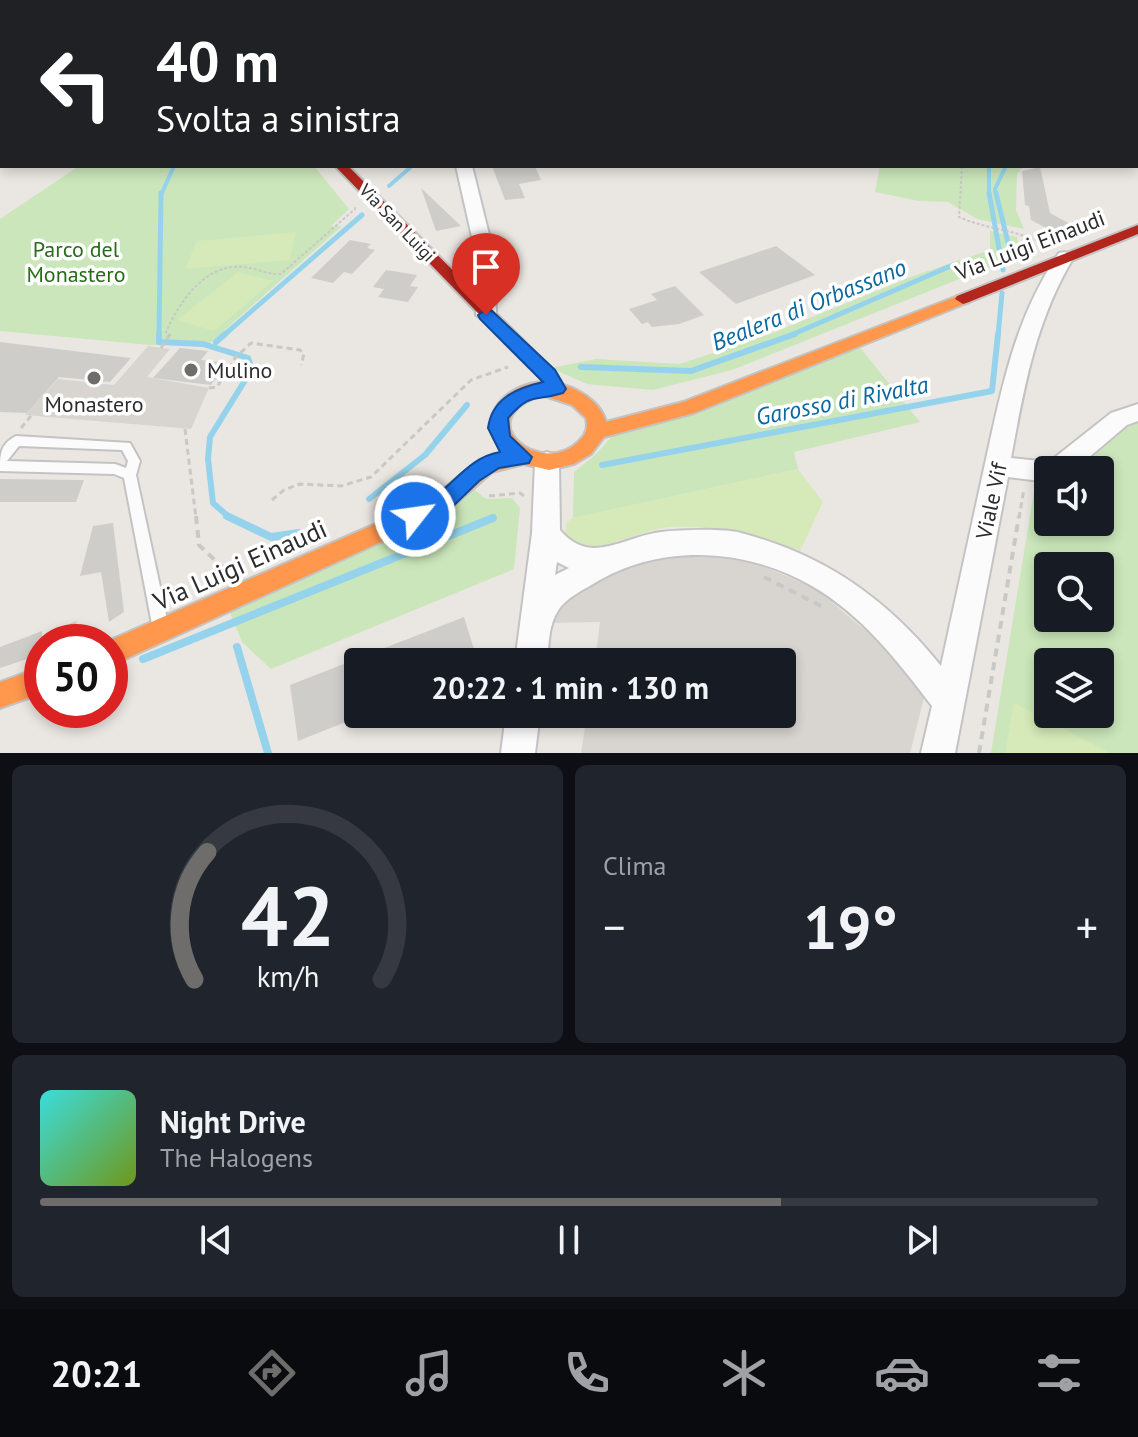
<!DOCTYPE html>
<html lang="it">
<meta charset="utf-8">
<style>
body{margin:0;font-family:"PT Sans",sans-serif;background:#20242c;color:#f1f3f6;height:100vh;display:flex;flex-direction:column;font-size:30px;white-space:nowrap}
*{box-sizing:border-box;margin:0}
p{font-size:26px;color:#9ea1a6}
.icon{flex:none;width:44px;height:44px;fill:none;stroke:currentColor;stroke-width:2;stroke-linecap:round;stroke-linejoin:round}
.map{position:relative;height:753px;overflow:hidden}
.side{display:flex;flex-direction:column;gap:12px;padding:12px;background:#0d0f14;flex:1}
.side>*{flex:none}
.banner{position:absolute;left:0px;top:0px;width:1138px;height:168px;box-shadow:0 4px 12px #0003;background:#202124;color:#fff;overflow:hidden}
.buttons{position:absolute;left:1034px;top:456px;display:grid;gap:16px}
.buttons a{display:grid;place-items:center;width:80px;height:80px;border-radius:8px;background:#171b24;box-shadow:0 4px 12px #0003;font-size:40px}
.speed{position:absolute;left:24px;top:624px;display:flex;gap:16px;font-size:40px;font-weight:700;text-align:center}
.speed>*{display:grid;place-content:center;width:104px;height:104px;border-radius:50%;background:#171b24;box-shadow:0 4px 12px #0003;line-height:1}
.speed .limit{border:12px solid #d22;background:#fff;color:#111}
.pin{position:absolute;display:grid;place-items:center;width:68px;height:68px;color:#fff;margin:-82px -34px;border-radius:50% 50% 50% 0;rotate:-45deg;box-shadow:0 0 8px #0007}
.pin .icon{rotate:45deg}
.me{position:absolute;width:88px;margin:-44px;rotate:60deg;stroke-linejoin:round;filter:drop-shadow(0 0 6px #0008)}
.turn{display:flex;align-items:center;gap:28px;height:168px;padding:0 24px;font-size:36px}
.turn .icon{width:104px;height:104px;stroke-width:2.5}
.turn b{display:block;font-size:56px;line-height:68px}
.big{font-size:60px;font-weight:700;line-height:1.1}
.side .card{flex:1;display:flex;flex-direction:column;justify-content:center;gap:12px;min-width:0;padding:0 28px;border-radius:12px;background:#20242c}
.side .dial{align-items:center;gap:0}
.dial svg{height:208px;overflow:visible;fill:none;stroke:#363941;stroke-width:7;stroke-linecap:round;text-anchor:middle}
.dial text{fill:#f1f3f6;stroke:none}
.song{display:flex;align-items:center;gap:24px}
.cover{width:96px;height:96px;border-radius:12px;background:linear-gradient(135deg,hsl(180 70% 55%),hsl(80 70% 35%))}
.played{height:8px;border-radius:4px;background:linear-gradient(90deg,#6e6d6c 70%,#363941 70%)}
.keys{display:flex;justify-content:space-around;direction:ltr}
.heat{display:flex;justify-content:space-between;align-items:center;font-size:44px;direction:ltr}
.side .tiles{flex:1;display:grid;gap:12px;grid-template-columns:1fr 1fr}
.card:last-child{grid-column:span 2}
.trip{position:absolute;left:344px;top:648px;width:452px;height:80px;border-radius:8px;background:#171b24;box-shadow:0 4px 12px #0003;font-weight:700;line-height:80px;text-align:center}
.menu{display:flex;height:128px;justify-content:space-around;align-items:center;background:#090b0e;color:#9ea1a6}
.menu .icon{width:56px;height:56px}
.menu .current{color:#6e6d6c}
.menu b{font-size:36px;color:#f1f3f6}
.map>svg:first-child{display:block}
</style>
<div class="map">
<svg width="1138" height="753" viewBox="0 0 1138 753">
<rect width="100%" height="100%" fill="#eae7e2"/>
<path fill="#cbe6ba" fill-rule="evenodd" d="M 79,166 L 314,166 L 349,209 L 331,226 L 342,226 L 209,344 L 150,345 L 0,331 L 0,219 Z
M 880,166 L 1024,166 L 1017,174 L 1016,210 L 1024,229 L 977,219 L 948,202 L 919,201 L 875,192 Z
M 990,231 L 1017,237 L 1019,255 L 732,370 L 653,390 L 587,384 L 551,368 L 596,359 L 680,364 L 775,332 L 916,275 L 990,250 Z
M 858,345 L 920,422 L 794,452 L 798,469 L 573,518 L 574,472 L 596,454 L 614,434 Z
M 1138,423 L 1138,753 L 991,753 L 1034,492 L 1048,488 L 1048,522 L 1100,522 L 1100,470 L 1078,470 L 1126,428 ZM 1048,566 L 1100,566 L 1100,618 L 1048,618 ZM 1048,662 L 1100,662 L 1100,714 L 1048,714 Z
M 471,487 L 486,499 L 512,498 L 520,508 L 514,569 L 271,669 L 242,642 L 228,608 Z"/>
<path fill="#d5eab8" d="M 296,232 L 290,260 L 185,269 L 197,241 Z
M 238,272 L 273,281 L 214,331 L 177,320 Z
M 798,469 L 823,502 L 800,551 C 758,536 717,525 672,527 C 644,528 606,551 581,546 C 575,545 569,541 564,538 L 567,522 L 573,518 Z
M 1014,703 L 1110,753 L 1005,753 Z"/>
<path fill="#d8d5d0" d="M 148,346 L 170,349 L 147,377 L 209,388 L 191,429 L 25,415 L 58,379 L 114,385 Z
M 708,553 L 753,562 L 815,588 L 887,649 L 925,694 L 910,753 L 581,753 L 587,714 L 782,714 L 782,662 L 595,662 L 600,622 L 545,623 L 557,599 L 646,555 Z"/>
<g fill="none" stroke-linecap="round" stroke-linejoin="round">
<path stroke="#95d3ec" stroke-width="3" d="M 434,0 L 438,2
M 1061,0 L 1066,2"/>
<path stroke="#95d3ec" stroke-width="4" d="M 989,166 L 989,195
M 389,186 L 412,166
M 161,195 L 174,166
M 996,195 L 995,189 L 1006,166"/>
<path stroke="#95d3ec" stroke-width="5" d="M 989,193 L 1003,270
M 996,193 L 1010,251
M 159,336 L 161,193
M 223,336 L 362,215
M 789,336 L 953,265
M 998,336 L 1002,293"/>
<path stroke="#95d3ec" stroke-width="6" d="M 159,334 L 159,342 L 203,344 L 248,358 L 252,369 L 210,437 L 208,459 L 213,503 L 230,518
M 216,342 L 225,334
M 581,367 L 691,371 L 795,334
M 602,465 L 992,391 L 998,334
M 369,499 L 425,455 L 467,405"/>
<path stroke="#95d3ec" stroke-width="8" d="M 227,516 L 271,537 L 299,533
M 237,647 L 268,753
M 143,659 L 493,518"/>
</g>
<path fill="#cfcdc9" d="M 492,166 L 535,166 L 541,180 L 519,184 L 525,198 L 505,200 Z
M 1040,167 L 1050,213 L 1079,229 L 1061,236 L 1031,220 L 1029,206 L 1025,205 L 1022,171 Z
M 421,188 L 461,226 L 436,231 Z
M 350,240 L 371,244 L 367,248 L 375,250 L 352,274 L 344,272 L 333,283 L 311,278 Z
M 776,246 L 815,275 L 736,304 L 699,272 Z
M 386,270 L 417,275 L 410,286 L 418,287 L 408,302 L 378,297 L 384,289 L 373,287 Z
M 675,286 L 704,315 L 679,324 L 652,327 L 648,322 L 642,324 L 629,309 L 657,300 L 651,294 Z
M 0,342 L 131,358 L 110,382 L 59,377 L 27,413 L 0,412 Z
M 180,348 L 208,351 L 201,360 L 228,363 L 211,385 L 153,378 Z
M 0,479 L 84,480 L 76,502 L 0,502 Z
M 113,523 L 124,612 L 109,622 L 101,572 L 80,576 L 93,526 Z
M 464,617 L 478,662 L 358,662 L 358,717 L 298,741 L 290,685 Z
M 76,621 L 79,642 L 42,642 L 42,654 L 0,668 L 0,647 L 42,631 L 42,637 Z"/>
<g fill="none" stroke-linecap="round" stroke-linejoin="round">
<defs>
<path id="lane" d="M 16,436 L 130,443 L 140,461 L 136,475 L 168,624 L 165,629 L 160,631 L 155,629 L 152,624 L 124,478 L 114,474 L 0,471 C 0,455 0,444 16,436 ZM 19,446 L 122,450 L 128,461 L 126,468 L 115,464 L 7,461 Z"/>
<path id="street" d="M 456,166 L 472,166 L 495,259 L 496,315 L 486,321 L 476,315 L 477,259 Z
M 1065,252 L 1074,257 C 1036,319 1024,387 1011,458 L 1049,462 L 1111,413 L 1138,404 L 1138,421 L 1127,425 L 1074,470 L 1048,470 L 1048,482 L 1008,477 L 955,753 L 921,753 L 932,706 C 897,660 862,615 812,586 C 745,547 659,543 593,584 C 581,591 567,598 559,609 C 548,625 549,644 547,662 L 515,662 L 532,533 L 535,462 L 538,455 L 547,452 L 556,455 L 559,462 L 560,530 C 591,567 624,536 661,532 C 680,530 722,528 741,533 C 825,555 887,599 941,666 C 955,601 969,537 983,473 C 1000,396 1013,320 1059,253 ZM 557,562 L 569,568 L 555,575 Z
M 506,714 L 540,714 L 535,753 L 501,753 Z"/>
<path id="fast" d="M 188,0 L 196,0 L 197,2 L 189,2 Z
M 560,0 L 584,0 L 559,2 Z"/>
<path id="slow" d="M 963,294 L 971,299 L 969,302 L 694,413 L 604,437 L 591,454 L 574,464 L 549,470 L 524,464 L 492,472 L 446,512 L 110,666 L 110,642 L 106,642 L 430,500 L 479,460 L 505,453 C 472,422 503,385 541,382 C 565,380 600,398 606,422 L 683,402 ZM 542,395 L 572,405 L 586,418 C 588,427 587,433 580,440 C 543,480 466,420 542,395 Z
M 42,667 L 42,693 L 0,708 L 0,682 Z"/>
<path id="jam" d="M 335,166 L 348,166 L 554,371 L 566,389 L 563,394 L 551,394 L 542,379 Z
M 1138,225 L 1138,234 L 969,302 L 963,304 L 955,299 L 957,296 Z"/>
</defs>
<use href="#lane" stroke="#c4c3c3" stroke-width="4"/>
<use href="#street" stroke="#c4c3c3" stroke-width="4"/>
<use href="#fast" stroke="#c4c3c3" stroke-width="4"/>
<use href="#slow" stroke="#c4c3c3" stroke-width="4"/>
<use href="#jam" stroke="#c4c3c3" stroke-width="4"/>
<path stroke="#c8c8c7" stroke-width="2" stroke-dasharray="3 2" stroke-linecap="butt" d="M 962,166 L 959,217 C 988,230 1020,230 1048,246
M 171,336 L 166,332 C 180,301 205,263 244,267 C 257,268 267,275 281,274 L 355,209 L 355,205"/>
<path stroke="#c8c8c7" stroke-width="3" stroke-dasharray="6 4" stroke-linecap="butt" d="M 161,348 L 170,334
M 209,388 L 217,387 L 235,358 L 251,343 L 300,350 L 304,354 L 301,365
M 21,428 L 31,416
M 185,429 L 196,518
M 489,496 L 520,493 L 524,496
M 272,500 L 284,490 L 300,484 L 341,486 L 371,477 L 471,380 L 508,367
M 1019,518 L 1024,489"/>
<path stroke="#c8c8c7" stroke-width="4" stroke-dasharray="8 6" stroke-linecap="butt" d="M 196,516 L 199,545 L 222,567 L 229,566
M 764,577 L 825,608
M 979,753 L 1019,516"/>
<use href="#lane" fill="#fcfbfb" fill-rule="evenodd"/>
<use href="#street" fill="#fcfbfb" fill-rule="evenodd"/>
<use href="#fast" fill="#63d668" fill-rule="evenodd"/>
<use href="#slow" fill="#ff974d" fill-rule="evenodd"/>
<use href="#jam" fill="#b3261e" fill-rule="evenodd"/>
</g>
<path fill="#1a73e8" stroke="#114b97" stroke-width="2" d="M 486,310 L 492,311 L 555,370 L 566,389 L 563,393 C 534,402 532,391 508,418 L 510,436 L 532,457 L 529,463 L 499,468 L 479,481 L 446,513 L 415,525 L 408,522 L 404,516 L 408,509 C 415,506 425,504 431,499 C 455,483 470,457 500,452 L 488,428 C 492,398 517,388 543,382 L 480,319 L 478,315 Z"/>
<g fill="#6e6d6c" stroke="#fff" stroke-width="3">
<circle cx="191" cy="370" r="8"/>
<circle cx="94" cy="378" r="8"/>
</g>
<g text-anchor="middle" stroke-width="7" stroke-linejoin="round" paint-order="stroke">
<g font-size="18" fill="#2c2c2c" stroke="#fff">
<text transform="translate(397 223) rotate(46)" y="6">Via San Luigi</text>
</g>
<g font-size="22" fill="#2c2c2c" stroke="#fff">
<text transform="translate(1030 245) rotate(-21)" y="8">Via Luigi Einaudi</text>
<text transform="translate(991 501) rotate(-78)" y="8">Viale Vif</text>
</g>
<g font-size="22" fill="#276c19" stroke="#fff">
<text x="76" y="257">Parco del<tspan x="76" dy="25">Monastero</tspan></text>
</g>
<g font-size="22" fill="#2c2c2c" stroke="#fff" text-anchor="start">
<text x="207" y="378">Mulino</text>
<text x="94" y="412" text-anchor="middle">Monastero</text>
</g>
<g font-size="24" font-style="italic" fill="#0b68a1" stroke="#fff">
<text transform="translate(809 305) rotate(-22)" y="8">Bealera di Orbassano</text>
<text transform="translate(842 401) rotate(-11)" y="8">Garosso di Rivalta</text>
</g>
<g font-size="26" fill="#2c2c2c" stroke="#fff">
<text transform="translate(240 565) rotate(-24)" y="9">Via Luigi Einaudi</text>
</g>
</g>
</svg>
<div class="buttons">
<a><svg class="icon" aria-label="sound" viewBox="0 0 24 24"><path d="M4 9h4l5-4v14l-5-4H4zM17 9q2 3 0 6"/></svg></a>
<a><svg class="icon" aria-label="search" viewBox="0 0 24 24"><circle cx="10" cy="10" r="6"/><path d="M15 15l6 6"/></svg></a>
<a><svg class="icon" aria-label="layers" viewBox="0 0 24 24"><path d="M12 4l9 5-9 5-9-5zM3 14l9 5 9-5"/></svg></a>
</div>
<div class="speed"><div class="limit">50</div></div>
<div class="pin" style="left:486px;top:315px;background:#d93025"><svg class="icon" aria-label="arrive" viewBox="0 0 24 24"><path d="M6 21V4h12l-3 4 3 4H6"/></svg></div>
<svg class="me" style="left:415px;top:516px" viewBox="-20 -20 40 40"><circle r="17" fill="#1a73e8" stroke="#fff" stroke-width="3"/><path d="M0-11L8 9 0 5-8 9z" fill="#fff"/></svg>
<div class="trip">20:22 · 1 min · 130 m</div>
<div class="banner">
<div class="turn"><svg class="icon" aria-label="left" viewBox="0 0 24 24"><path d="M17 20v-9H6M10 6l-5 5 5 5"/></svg><div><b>40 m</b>Svolta a sinistra</div></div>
</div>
</div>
<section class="side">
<div class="tiles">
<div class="card dial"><svg viewBox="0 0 100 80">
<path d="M14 69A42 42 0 1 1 86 69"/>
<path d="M14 69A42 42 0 0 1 19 20" stroke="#6e6d6c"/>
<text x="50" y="56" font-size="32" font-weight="700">42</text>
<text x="50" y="72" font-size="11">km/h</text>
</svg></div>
<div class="card"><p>Clima</p>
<div class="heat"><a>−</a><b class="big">19°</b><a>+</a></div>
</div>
<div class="card">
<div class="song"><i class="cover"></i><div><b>Night Drive</b><p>The Halogens</p></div></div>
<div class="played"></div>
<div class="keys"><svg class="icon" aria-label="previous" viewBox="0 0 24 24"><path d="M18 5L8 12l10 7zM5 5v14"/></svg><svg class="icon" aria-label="pause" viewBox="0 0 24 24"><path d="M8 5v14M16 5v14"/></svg><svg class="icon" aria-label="next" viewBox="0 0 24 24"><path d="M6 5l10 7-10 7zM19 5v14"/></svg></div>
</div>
</div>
</section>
<nav class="menu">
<b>20:21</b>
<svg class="icon current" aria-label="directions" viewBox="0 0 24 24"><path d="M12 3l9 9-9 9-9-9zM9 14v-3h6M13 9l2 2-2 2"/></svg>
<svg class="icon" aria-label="music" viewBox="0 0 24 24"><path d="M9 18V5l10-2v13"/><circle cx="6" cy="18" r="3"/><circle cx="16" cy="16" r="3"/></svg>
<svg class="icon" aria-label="phone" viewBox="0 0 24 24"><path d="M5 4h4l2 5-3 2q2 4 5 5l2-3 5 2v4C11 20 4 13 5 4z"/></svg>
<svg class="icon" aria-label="climate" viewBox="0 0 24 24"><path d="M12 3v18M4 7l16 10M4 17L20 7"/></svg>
<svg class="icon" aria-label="car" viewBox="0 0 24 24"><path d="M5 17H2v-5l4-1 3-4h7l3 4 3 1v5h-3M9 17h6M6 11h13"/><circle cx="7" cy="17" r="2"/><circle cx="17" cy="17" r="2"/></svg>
<svg class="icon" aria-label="filters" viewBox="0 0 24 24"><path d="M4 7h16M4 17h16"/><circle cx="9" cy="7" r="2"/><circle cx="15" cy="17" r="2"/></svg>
</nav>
